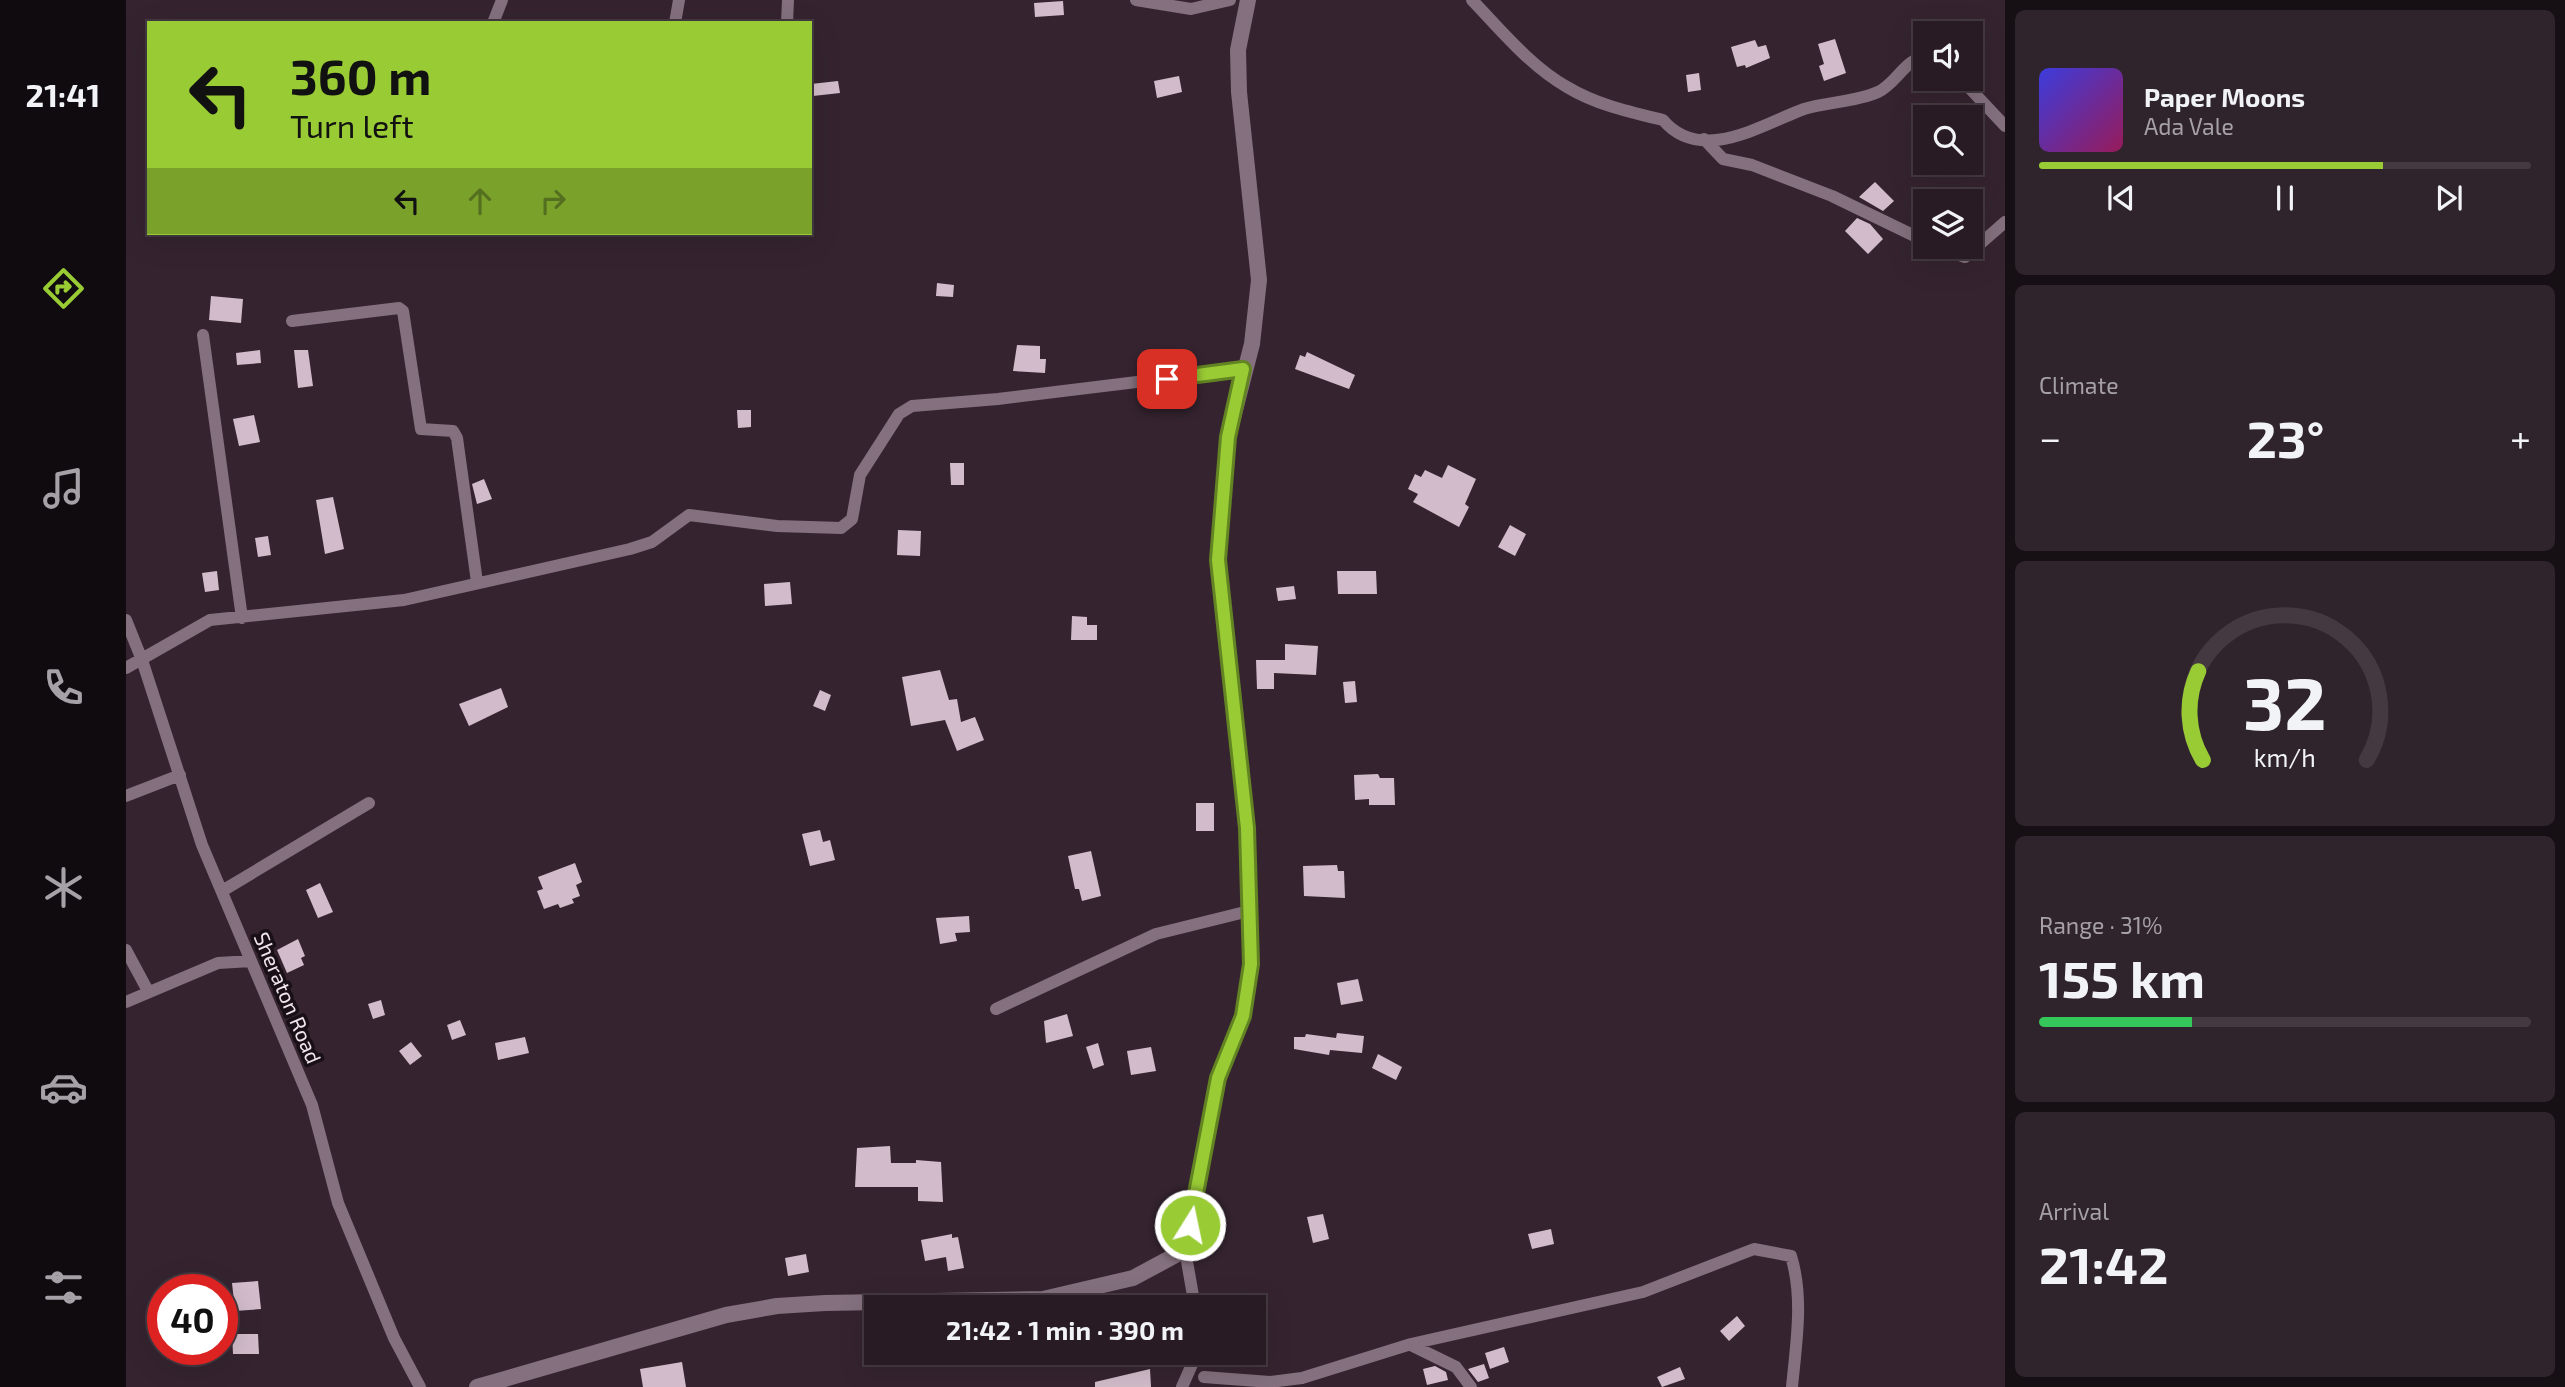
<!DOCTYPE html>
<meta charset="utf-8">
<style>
body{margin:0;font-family:"Exo 2",sans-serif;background:#30242c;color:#f1f3f6;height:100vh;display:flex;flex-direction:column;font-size:26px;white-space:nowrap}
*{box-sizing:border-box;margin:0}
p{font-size:23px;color:#a5a1a6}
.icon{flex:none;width:38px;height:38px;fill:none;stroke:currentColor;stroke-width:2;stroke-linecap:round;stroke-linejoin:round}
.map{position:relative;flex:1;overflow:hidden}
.drawer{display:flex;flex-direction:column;gap:10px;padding:10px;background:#160f14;width:560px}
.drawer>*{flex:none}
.hud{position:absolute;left:21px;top:21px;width:665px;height:214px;border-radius:0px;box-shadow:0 7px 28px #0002,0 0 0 2px #443941;background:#99cb35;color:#111;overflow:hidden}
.tools{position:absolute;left:1787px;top:21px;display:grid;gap:14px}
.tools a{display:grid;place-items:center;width:70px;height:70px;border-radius:0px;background:#281b24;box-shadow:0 7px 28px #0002,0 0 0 2px #443941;font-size:35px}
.speed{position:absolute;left:21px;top:1274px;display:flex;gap:14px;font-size:35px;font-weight:700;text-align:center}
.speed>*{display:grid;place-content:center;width:91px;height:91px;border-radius:50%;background:#281b24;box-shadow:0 7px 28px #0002,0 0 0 2px #443941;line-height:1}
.speed .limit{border:10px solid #d22;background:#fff;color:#111}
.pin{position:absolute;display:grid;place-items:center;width:60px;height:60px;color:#fff;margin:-30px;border-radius:14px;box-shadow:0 4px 10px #0006}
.me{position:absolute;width:77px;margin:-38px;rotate:10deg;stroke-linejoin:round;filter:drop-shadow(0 0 5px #0008)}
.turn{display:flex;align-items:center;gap:24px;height:147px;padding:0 28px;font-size:32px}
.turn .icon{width:91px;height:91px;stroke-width:2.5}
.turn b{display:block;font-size:49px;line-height:60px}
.lanes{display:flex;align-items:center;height:66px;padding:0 28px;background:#0003;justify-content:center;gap:35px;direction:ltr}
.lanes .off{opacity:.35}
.big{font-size:52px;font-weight:700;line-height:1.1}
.drawer .card{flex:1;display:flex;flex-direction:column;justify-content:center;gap:10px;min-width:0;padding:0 24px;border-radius:10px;background:#30242c}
.drawer .dial{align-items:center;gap:0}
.dial svg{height:182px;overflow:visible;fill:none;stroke:#443941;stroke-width:7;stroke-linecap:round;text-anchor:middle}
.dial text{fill:#f1f3f6;stroke:none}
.song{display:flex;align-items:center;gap:21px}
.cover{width:84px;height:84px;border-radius:10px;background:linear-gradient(135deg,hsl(240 70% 55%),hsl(330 70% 35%))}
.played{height:7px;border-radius:4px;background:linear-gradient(90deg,#99cb35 70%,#443941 70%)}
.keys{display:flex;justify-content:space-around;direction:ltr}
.heat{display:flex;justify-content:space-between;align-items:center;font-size:38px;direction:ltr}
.charge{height:10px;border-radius:5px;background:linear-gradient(90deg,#34c759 31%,#443941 0)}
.trip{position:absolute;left:738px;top:1295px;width:402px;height:70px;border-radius:0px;background:#281b24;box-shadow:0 7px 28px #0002,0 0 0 2px #443941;font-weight:700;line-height:70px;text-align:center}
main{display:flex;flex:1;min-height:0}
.tab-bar{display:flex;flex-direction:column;width:126px;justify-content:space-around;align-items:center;background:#100b0e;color:#a5a1a6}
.tab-bar .icon{width:49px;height:49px}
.tab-bar .on{color:#99cb35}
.tab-bar b{font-size:32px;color:#f1f3f6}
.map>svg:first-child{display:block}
</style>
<main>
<nav class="tab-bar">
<b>21:41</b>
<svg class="icon on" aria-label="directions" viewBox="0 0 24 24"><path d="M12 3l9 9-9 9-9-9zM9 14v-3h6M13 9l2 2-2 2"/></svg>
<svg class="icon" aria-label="music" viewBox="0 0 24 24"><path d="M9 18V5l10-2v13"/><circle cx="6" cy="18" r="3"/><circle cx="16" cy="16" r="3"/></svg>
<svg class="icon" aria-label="phone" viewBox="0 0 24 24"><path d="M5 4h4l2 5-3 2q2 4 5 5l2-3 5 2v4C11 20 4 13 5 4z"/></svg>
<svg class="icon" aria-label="climate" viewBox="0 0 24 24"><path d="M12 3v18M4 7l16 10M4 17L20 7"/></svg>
<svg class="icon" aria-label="car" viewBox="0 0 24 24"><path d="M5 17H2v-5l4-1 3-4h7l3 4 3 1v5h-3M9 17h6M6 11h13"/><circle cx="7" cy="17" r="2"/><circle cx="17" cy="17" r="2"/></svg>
<svg class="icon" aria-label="filters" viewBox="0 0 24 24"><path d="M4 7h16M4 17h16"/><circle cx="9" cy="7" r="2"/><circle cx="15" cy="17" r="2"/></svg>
</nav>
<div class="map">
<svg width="1879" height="1387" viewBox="0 0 1879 1387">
<rect width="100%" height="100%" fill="#352430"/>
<path fill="#d2bccb" d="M 937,1 L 938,15 L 909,17 L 908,3 Z
M 1709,39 L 1720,73 L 1698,81 L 1693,66 L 1698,64 L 1692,44 Z
M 1629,40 L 1632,47 L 1640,45 L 1644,58 L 1620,68 L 1619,65 L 1611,67 L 1605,47 Z
M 1573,73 L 1575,90 L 1562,92 L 1560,75 Z
M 1053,76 L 1056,92 L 1031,98 L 1028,81 Z
M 712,81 L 714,93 L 687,96 L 685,84 Z
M 1749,182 L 1768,201 L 1757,211 L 1733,197 Z
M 1731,218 L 1744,224 L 1757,239 L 1742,254 L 1719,231 Z
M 811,283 L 828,285 L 827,297 L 810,296 Z
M 85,296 L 117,299 L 115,323 L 83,320 Z
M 891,345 L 914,346 L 914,359 L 920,359 L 919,373 L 887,371 Z
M 134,350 L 135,363 L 111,365 L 110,353 Z
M 168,350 L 182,350 L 187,386 L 172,388 Z
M 1181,352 L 1229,375 L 1223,389 L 1169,369 L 1174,355 L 1179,357 Z
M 611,410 L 625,410 L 625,427 L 612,428 Z
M 128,415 L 134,442 L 113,446 L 107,419 Z
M 824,463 L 838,463 L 838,485 L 825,485 Z
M 1322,465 L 1350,479 L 1339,504 L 1343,507 L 1333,527 L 1287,502 L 1292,494 L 1282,489 L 1289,474 L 1295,477 L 1299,470 L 1316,478 Z
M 358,479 L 366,499 L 351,504 L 346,484 Z
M 207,497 L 218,549 L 199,554 L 190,500 Z
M 1384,525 L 1400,534 L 1389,556 L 1372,547 Z
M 772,530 L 795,531 L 794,556 L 771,555 Z
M 142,536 L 145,555 L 132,557 L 129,538 Z
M 91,571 L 93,590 L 79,592 L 76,573 Z
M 1211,571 L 1250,571 L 1251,594 L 1212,594 Z
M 664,582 L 666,604 L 639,606 L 638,584 Z
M 1168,586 L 1170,599 L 1152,601 L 1150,588 Z
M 946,616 L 961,617 L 961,625 L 971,625 L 971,640 L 945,640 Z
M 1159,644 L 1192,646 L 1190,675 L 1148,673 L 1148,689 L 1131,689 L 1130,660 L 1159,660 Z
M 814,670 L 823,700 L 831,699 L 835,722 L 849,717 L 858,740 L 831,751 L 819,720 L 785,726 L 776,677 Z
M 1229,681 L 1231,702 L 1219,703 L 1217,682 Z
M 375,688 L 382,707 L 343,726 L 333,704 Z
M 694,690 L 705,695 L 699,711 L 687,706 Z
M 1252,774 L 1254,778 L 1268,778 L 1269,805 L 1243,805 L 1243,799 L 1229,800 L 1228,775 Z
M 1070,803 L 1088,803 L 1088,831 L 1070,831 Z
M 694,830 L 697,842 L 704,840 L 709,860 L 684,866 L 676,834 Z
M 965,851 L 975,896 L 956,901 L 953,889 L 949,889 L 942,856 Z
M 449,863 L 456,882 L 450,885 L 454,896 L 446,899 L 448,903 L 434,908 L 432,904 L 418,909 L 411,891 L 417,889 L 412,877 Z
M 1211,865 L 1212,871 L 1218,871 L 1219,898 L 1178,896 L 1177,866 Z
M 194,883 L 207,912 L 192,918 L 180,890 Z
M 843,916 L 844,932 L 829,933 L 831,941 L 814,944 L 810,918 Z
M 172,939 L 179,956 L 175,958 L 178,965 L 161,973 L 151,950 Z
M 1232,979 L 1237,1001 L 1215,1005 L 1211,983 Z
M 255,1000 L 259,1015 L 247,1019 L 242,1004 Z
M 941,1014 L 947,1036 L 920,1043 L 918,1021 Z
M 334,1020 L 340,1035 L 326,1040 L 321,1025 Z
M 1211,1033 L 1238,1036 L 1236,1053 L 1204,1050 L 1203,1055 L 1168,1049 L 1168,1037 L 1179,1037 L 1180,1034 L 1210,1038 Z
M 399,1037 L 403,1053 L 372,1060 L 369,1043 Z
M 285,1042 L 296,1056 L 284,1065 L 273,1051 Z
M 972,1043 L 978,1065 L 967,1069 L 960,1047 Z
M 1025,1047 L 1030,1071 L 1005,1075 L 1001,1051 Z
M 1252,1054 L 1276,1067 L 1270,1080 L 1246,1068 Z
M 764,1146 L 765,1163 L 790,1163 L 790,1160 L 815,1162 L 817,1202 L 792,1201 L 792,1187 L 729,1187 L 731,1148 Z
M 1197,1214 L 1203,1239 L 1187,1243 L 1181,1217 Z
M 1425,1229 L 1428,1244 L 1406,1249 L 1402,1234 Z
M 826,1234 L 826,1238 L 832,1237 L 838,1268 L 822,1271 L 820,1257 L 799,1261 L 795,1240 Z
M 680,1254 L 683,1272 L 662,1276 L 659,1258 Z
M 132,1281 L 135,1309 L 109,1311 L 106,1283 Z
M 1611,1316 L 1619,1326 L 1603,1341 L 1594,1331 Z
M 106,1334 L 132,1334 L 133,1354 L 107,1354 Z
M 1378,1347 L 1383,1362 L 1364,1369 L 1359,1353 Z
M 556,1362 L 560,1387 L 517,1387 L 514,1369 Z
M 1358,1364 L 1363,1378 L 1352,1382 L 1342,1369 Z
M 1309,1366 L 1320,1372 L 1322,1380 L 1301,1385 L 1297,1369 Z
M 1554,1367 L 1559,1379 L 1536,1387 L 1531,1377 Z
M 1024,1369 L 1025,1387 L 969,1387 L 969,1382 Z"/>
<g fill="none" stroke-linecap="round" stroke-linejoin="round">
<path stroke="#84707e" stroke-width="12" d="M 1010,0 L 1065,9 L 1104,0
M 1346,0 C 1375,30 1404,66 1441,87 C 1471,105 1504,112 1537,120 C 1575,165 1637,124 1678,109 C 1701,102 1730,102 1752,92 C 1770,84 1779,59 1799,57
M 367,23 L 376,0
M 549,23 L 553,0
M 661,23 L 662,0
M 1835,79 L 1879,126
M 1578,139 L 1597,159 L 1626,165 L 1706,196 L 1799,241
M 1812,247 L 1839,257 L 1879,222
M 166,321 L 273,308 L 277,311 L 295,429 L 327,431 L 331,438 L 351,582
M 77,335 L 116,618
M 0,620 L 16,660 L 76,845 L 186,1105 L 212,1203 L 268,1338 L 294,1387
M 0,668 L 84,620 L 278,600 L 504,549 L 526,542 L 563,515 L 651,526 L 715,528 L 726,519 L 734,475 L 773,414 L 786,406 L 872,399 L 1117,369
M 0,796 L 54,775
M 96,891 L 243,803
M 0,950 L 22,991
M 0,1002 L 92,963 L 125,961
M 870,1009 L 1030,934 L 1123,911
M 1059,1250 L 1069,1307
M 1285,1345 L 1330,1367 L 1345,1387
M 1078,1377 L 1144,1382 L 1176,1378 L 1285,1344 L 1517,1292 L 1628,1249 L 1665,1256 C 1678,1298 1670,1344 1666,1387
M 1056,1387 L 1071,1353"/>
<path stroke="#84707e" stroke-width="16" d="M 351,1387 L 600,1315 L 651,1306 L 699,1303 L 917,1299 L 1007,1278 L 1059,1250 L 1092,1078 L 1117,1016 L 1125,964 L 1121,828 L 1092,560 L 1102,437 L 1126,344 L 1133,280 L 1113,92 L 1112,50 L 1122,0"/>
</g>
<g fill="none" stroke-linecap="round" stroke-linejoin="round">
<defs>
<path id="route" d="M 1041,379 L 1117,369 L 1102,437 L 1092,560 L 1121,828 L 1125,964 L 1117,1016 L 1092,1078 L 1064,1225"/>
</defs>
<use href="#route" stroke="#638422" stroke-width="18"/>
<use href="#route" stroke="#99cb35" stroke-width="12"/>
</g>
<g text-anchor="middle" stroke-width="7" stroke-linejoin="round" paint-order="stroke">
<g font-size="21" fill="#f1e5ed" stroke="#181016">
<text transform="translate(161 998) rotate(67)" y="7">Sheraton Road</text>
</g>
</g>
</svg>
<div class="tools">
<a><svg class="icon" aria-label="sound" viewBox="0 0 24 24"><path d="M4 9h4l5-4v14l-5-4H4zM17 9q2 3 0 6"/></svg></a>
<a><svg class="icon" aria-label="search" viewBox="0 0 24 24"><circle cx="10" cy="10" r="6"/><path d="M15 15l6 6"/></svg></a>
<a><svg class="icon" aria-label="layers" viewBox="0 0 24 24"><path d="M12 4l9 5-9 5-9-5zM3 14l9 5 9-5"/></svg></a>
</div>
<div class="speed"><div class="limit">40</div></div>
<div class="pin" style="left:1041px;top:379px;background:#d93025"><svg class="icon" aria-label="arrive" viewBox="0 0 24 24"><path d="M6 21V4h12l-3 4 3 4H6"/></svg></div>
<svg class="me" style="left:1064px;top:1225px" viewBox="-20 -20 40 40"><circle r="17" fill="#99cb35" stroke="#fff" stroke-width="3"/><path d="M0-11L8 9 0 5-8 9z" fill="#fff"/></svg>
<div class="trip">21:42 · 1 min · 390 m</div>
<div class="hud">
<div class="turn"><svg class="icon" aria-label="left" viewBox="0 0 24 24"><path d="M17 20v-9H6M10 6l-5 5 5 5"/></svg><div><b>360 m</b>Turn left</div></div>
<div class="lanes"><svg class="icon" aria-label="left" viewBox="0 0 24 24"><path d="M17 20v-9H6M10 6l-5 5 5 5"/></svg><svg class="icon off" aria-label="ahead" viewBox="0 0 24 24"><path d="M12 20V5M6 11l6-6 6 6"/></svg><svg class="icon off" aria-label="right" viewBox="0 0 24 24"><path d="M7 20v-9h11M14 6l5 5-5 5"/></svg></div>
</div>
</div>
<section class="drawer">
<div class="card">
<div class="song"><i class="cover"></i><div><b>Paper Moons</b><p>Ada Vale</p></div></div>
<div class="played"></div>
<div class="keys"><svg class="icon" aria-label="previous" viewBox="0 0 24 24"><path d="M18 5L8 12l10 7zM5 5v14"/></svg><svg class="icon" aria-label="pause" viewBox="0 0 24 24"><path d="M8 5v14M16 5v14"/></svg><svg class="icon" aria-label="next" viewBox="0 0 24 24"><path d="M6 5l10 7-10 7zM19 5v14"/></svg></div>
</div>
<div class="card"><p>Climate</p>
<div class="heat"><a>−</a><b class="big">23°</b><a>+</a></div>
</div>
<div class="card dial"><svg viewBox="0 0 100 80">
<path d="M14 69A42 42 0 1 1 86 69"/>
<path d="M14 69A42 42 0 0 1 12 30" stroke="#99cb35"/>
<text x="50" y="56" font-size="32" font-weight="700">32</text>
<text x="50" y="72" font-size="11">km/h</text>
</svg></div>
<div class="card"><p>Range · 31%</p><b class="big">155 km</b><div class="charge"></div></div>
<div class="card"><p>Arrival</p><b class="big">21:42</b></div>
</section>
</main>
